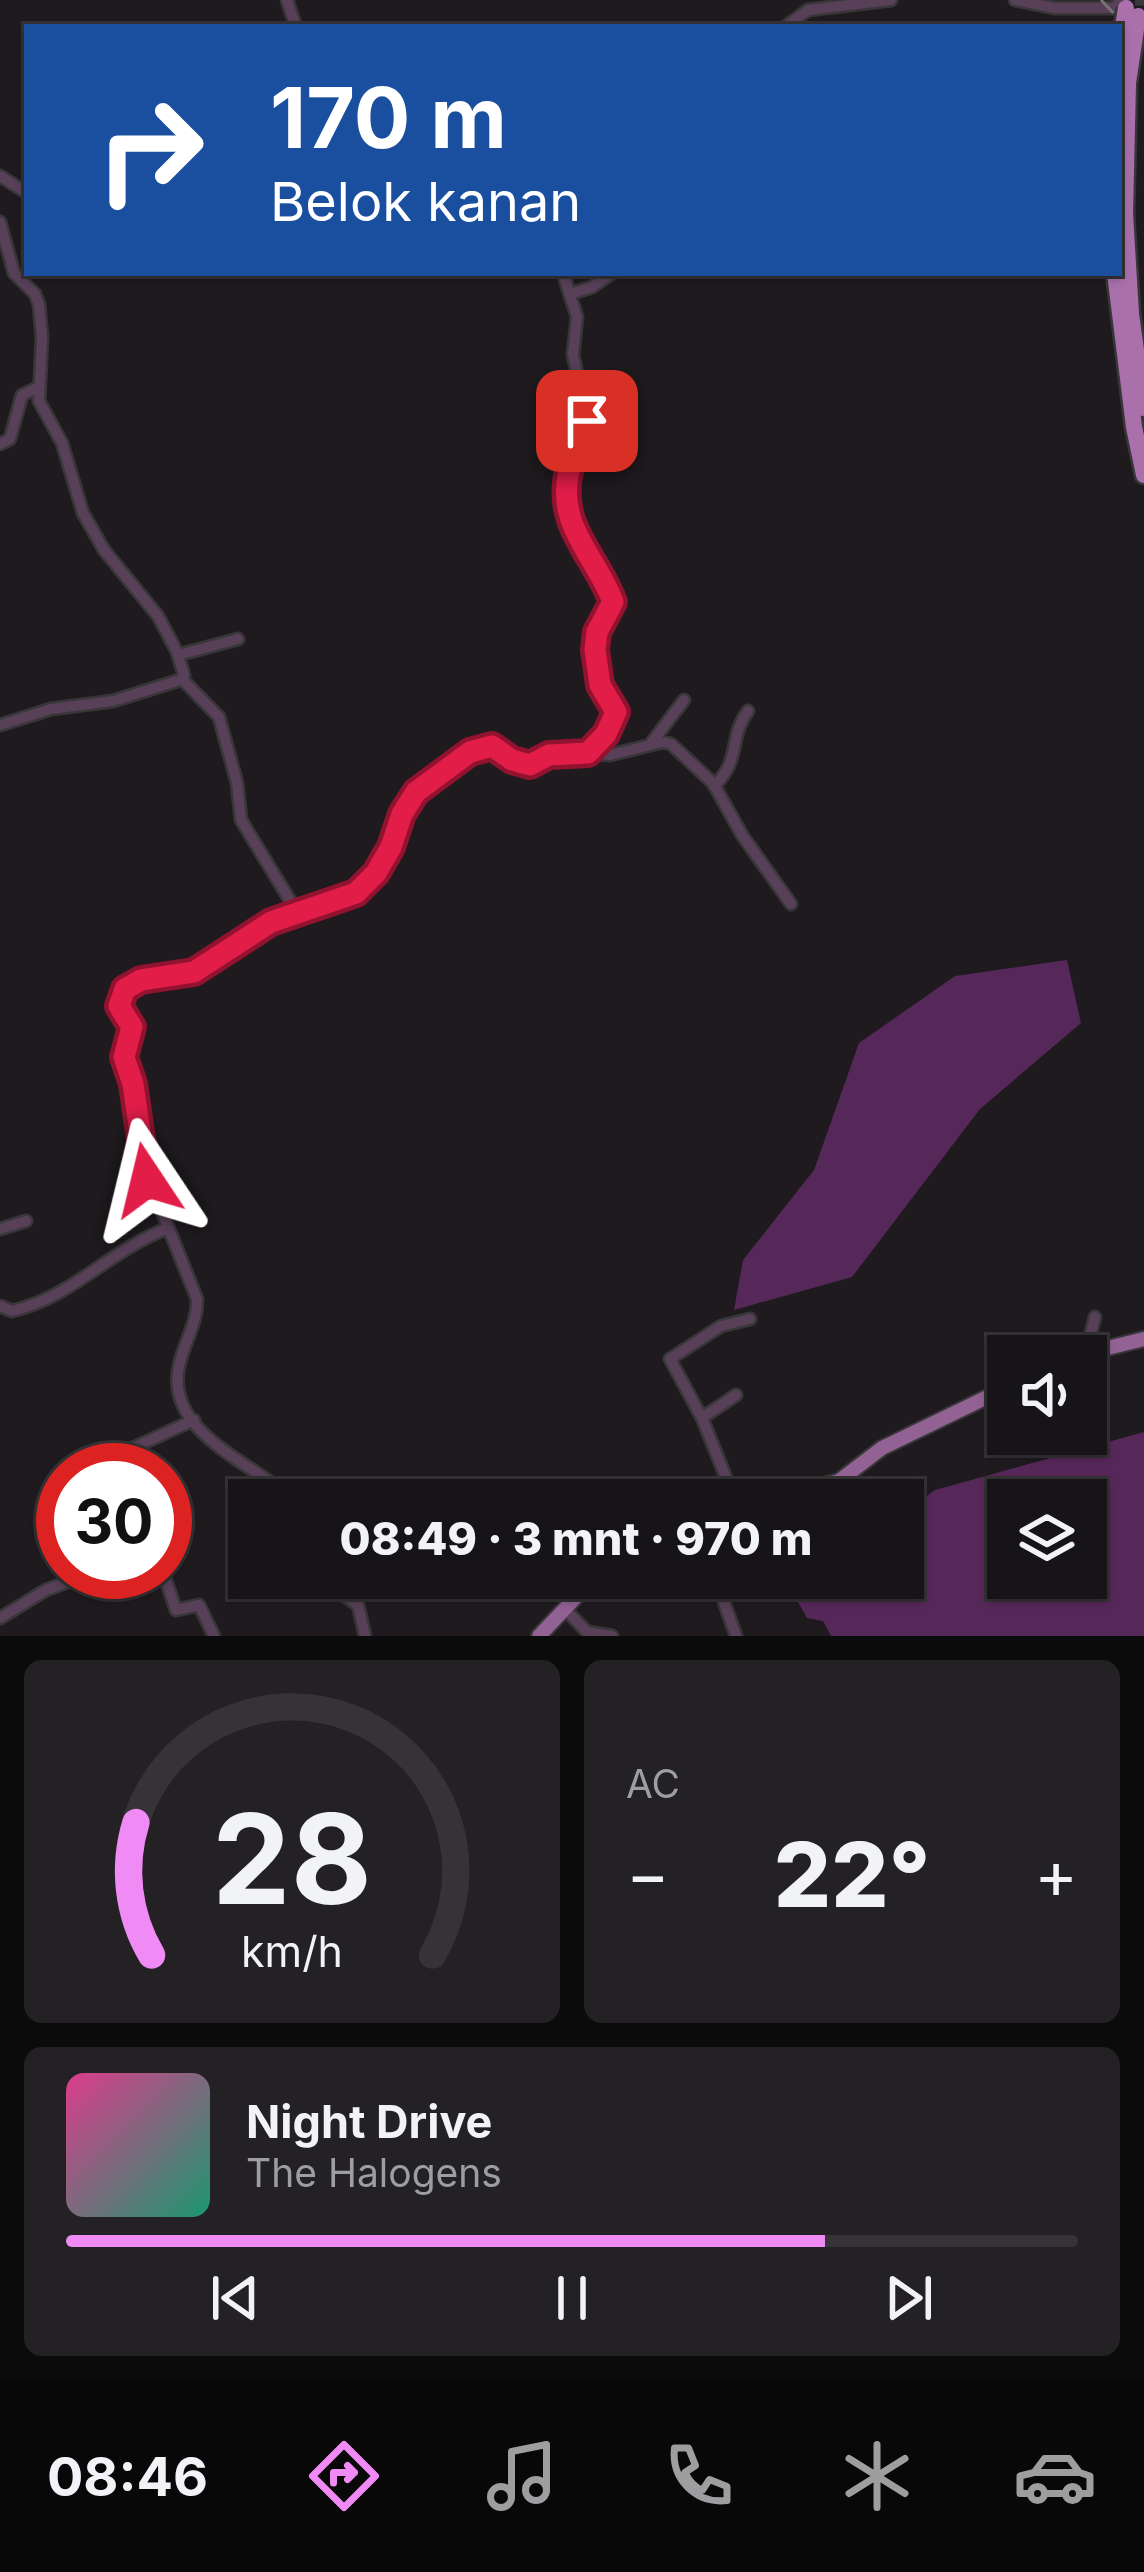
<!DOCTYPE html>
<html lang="id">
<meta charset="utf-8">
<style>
body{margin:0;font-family:Inter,sans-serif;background:#232123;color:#f1f3f6;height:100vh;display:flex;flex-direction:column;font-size:45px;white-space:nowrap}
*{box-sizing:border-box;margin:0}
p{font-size:39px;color:#9e9ea1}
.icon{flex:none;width:66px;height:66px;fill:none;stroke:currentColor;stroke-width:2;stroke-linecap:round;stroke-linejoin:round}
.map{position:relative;height:1636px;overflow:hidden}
.sheet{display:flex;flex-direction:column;gap:24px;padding:24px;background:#0c0b0c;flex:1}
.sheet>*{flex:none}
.banner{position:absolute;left:24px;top:24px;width:1098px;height:252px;border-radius:0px;box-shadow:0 3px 9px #0004,0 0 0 3px #353335;background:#1a4fa0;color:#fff;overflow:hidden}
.controls{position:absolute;left:987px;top:1335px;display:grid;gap:24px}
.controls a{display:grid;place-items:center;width:120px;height:120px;border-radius:0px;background:#161416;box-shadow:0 3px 9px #0004,0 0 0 3px #353335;font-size:60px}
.speed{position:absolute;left:36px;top:1443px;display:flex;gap:24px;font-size:60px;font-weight:700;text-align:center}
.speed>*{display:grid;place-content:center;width:156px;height:156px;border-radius:50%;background:#161416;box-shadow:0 3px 9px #0004,0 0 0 3px #353335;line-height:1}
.speed .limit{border:18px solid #d22;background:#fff;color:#111}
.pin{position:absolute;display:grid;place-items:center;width:102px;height:102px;color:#fff;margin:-51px;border-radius:24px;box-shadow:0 6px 18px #0006}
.me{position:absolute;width:132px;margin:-66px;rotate:350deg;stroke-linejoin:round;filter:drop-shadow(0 0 9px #0008)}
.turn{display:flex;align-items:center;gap:42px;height:252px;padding:0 48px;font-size:54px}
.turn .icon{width:156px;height:156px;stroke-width:2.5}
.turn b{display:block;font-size:84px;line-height:102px}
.big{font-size:90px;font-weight:800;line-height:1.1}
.sheet .widget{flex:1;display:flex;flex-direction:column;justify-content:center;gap:18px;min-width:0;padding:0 42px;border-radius:18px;background:#232123}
.sheet .dial{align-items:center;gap:0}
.dial svg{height:312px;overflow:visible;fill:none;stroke:#353335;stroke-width:7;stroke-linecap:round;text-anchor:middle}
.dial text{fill:#f1f3f6;stroke:none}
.song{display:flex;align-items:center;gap:36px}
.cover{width:144px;height:144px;border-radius:18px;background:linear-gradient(135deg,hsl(330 70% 55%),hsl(160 70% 35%))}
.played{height:12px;border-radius:6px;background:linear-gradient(90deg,#f08bf5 75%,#353335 75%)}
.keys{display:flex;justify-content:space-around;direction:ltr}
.heat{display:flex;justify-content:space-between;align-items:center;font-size:66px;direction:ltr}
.sheet .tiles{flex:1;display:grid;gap:24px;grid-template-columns:1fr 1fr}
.widget:last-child{grid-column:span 2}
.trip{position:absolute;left:228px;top:1479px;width:696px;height:120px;border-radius:0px;background:#161416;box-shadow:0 3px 9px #0004,0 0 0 3px #353335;font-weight:800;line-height:120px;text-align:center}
.tabs{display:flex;height:192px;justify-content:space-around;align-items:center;background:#090809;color:#9e9ea1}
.tabs .icon{width:84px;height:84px}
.tabs .selected{color:#f08bf5}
.tabs b{font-size:54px;color:#f1f3f6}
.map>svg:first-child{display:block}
</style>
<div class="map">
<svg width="1144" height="1636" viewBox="0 0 1144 1636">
<rect width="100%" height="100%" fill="#1e1a1e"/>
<path fill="#562859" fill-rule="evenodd" d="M 1067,960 L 1081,1023 L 980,1109 L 852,1277 L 734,1310 L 743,1260 L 814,1170 L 859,1043 L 955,976 Z
M 1144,1432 L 1144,1636 L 831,1636 L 823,1621 L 807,1618 L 793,1593 L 814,1578 L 903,1578 L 903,1513 L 935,1490 ZM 1008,1500 L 1086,1500 L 1086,1578 L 1008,1578 Z"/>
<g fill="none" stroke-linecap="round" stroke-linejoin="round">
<path stroke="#3b383b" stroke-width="10" stroke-dasharray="10 5" stroke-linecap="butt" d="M 1120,0 L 1144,1"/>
<defs>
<path id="minor" d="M 287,0 L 296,27
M 1015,0 L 1054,8 L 1115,8 L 1120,0
M 785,27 L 808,10 L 891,0
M 0,176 L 27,193
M 0,222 L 14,273 L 35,294 L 39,305 L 42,337 L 39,401 L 62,443 L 83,513 L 104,550 L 158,616 L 177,652 L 184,675 L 180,680 L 113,701 L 51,709 L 0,725
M 570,294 L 592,287 L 612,273
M 0,444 L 10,439 L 22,395 L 37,388
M 178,655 L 238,639
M 182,679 L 219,717 L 237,783 L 241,820 L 297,912
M 652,742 L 684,700
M 588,753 L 610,755 L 663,742 L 671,744 L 713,783 L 742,835 L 791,904
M 714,786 C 742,759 728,738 748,711
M 0,1229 L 26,1221
M 0,1306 L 12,1311 C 73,1297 108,1251 168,1228
M 1095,1317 L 1091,1333 L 1096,1351
M 702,1418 L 736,1395
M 105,1470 L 111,1458 L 194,1420
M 576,1491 L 579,1500
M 293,1500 C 256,1464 170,1436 178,1372 C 181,1346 198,1325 197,1299 L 142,1162 L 133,1084 L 124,1057 L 132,1027 L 119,1003 L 125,989 L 135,982 L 194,972 L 271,922 L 356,893 L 377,873 L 391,847 L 402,814 L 416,792 L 467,754 L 492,746 L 512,760 L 529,765 L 549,755 L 588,753 L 606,734 L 615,708 C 602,685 587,656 598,629 C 603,618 611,614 613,602 C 595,551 559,536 569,472 C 572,455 587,448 590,431 L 573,355 L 577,317 L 563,273
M 735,1500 L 702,1418 L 670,1359 L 721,1326 L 750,1319
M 163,1572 L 176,1610 L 199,1605 L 214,1636
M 319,1578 L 358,1605 L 365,1636
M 734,1578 L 735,1585 L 724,1602 L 736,1636
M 565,1609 L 587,1632 L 612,1636
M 0,1618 L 46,1590 L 94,1572"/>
<path id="major" d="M 1075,1356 L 1144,1339
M 773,1500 L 839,1481 L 882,1448 L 1008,1387
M 539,1636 L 594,1578"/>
<path id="highway" d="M 1125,214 L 1131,314 L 1144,408
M 1115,273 L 1134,427 L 1144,475"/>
</defs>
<use href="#minor" stroke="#393639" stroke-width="15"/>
<use href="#major" stroke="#393639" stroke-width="18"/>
<use href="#highway" stroke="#393639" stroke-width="21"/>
<use href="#minor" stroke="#574058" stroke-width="10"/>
<use href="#major" stroke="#926294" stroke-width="14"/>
<use href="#highway" stroke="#a970ac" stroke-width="16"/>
<path stroke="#767376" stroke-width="3" stroke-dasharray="18 9" stroke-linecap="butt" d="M 1101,0 L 1144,45"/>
<defs>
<path id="highway-bridge" d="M 1119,51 L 1126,8
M 1125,214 L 1128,83 L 1138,16"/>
</defs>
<use href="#highway-bridge" stroke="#393639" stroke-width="21" stroke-linecap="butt"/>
<use href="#highway-bridge" stroke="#a970ac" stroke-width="16"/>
</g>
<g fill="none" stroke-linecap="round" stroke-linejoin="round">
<defs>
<path id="route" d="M 147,1180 L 133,1084 L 124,1057 L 132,1027 L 119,1006 L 125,989 L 141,980 L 194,972 L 271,922 L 356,893 L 376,873 L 391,847 L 402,814 L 416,792 L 470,752 L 492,746 L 512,760 L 530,765 L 549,755 L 588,753 L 606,734 L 616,712 L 600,685 L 595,650 L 597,632 L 613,602 C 596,555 554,525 570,467 C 573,455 585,447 590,434 L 587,421"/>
</defs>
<use href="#route" stroke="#92132f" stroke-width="30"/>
<use href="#route" stroke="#e11d48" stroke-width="21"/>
</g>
</svg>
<div class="controls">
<a><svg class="icon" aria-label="sound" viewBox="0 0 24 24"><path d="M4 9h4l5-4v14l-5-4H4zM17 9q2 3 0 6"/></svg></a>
<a><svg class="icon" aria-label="layers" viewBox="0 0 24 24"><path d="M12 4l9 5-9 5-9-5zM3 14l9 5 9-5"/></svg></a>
</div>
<div class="speed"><div class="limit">30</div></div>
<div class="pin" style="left:587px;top:421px;background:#d93025"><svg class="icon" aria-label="arrive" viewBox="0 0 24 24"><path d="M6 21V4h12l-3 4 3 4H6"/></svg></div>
<svg class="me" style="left:147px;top:1180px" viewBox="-20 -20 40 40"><path d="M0-17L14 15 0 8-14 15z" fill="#e11d48" stroke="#fff" stroke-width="4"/></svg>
<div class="trip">08:49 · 3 mnt · 970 m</div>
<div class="banner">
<div class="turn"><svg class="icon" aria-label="right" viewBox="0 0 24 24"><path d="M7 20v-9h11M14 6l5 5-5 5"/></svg><div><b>170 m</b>Belok kanan</div></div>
</div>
</div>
<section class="sheet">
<div class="tiles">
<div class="widget dial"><svg viewBox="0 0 100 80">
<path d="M14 69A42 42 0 1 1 86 69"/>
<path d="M14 69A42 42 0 0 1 10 35" stroke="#f08bf5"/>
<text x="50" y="56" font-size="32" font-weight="700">28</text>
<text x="50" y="72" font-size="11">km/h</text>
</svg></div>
<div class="widget"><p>AC</p>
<div class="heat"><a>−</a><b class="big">22°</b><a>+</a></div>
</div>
<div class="widget">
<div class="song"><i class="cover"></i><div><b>Night Drive</b><p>The Halogens</p></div></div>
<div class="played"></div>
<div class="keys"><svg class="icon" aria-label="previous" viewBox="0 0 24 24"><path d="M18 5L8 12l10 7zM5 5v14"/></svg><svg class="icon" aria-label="pause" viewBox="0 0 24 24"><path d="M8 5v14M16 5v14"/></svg><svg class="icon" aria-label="next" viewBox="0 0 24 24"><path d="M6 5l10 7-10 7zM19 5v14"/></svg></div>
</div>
</div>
</section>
<nav class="tabs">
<b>08:46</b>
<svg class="icon selected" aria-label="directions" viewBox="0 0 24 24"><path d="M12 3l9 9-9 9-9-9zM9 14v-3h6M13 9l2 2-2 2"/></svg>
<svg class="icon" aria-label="music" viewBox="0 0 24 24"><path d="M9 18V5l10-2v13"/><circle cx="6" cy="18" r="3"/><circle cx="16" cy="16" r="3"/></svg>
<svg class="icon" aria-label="phone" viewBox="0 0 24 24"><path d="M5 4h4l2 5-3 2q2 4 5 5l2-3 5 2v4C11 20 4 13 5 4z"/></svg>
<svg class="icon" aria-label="climate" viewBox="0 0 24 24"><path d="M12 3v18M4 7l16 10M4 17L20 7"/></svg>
<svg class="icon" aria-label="car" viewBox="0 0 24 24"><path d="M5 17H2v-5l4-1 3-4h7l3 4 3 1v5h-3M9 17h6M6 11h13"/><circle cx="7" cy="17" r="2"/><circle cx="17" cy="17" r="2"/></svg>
</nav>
